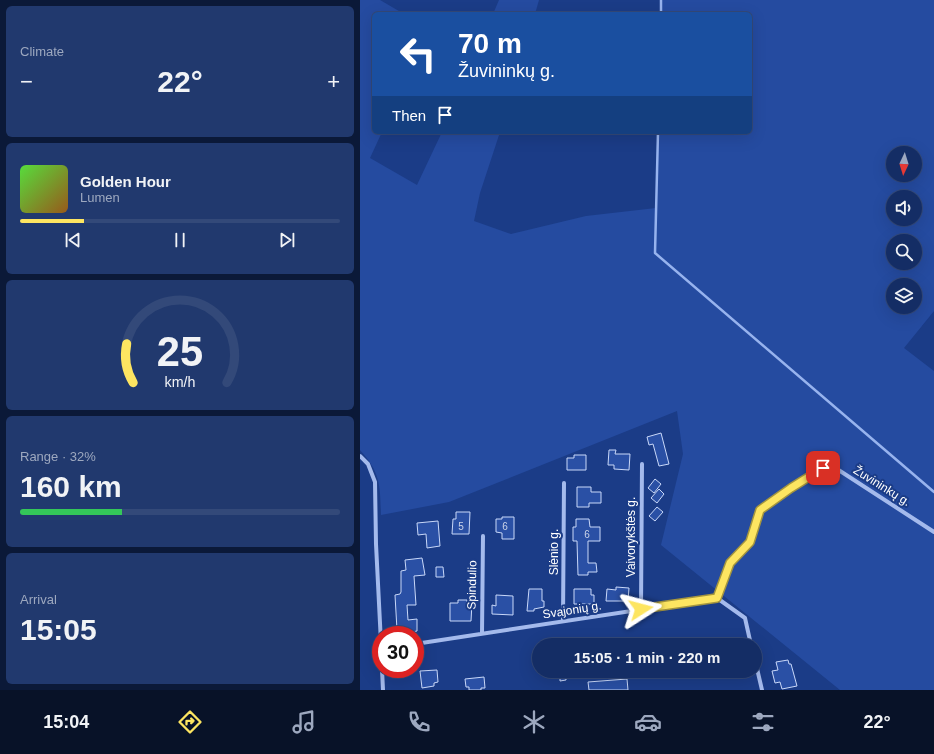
<!DOCTYPE html>
<meta charset="utf-8">
<style>
body{margin:0;font-family:Helvetica,sans-serif;background:#21396e;color:#f1f3f6;height:100vh;display:flex;flex-direction:column;font-size:15px;white-space:nowrap}
*{box-sizing:border-box;margin:0}
p{font-size:13px;color:#9da8bf}
.icon{flex:none;width:22px;height:22px;fill:none;stroke:currentColor;stroke-width:2;stroke-linecap:round;stroke-linejoin:round}
.map{position:relative;flex:1;overflow:hidden}
.details{display:flex;flex-direction:column;gap:6px;padding:6px;background:#0b1938;width:360px}
.details>*{flex:none}
.guide{position:absolute;left:12px;top:12px;width:380px;height:122px;border-radius:6px;box-shadow:0 4px 16px #0002,0 0 0 1px #334979;background:#1a4fa0;color:#fff;overflow:hidden}
.needle{width:26px;rotate:184deg}
.fabs{position:absolute;left:526px;top:146px;display:grid;gap:8px}
.fabs a{display:grid;place-items:center;width:36px;height:36px;border-radius:50%;background:#142d65;box-shadow:0 4px 16px #0002,0 0 0 1px #334979;font-size:20px}
.speed{position:absolute;left:12px;top:626px;display:flex;gap:8px;font-size:20px;font-weight:700;text-align:center}
.speed>*{display:grid;place-content:center;width:52px;height:52px;border-radius:50%;background:#142d65;box-shadow:0 4px 16px #0002,0 0 0 1px #334979;line-height:1}
.speed .limit{border:6px solid #d22;background:#fff;color:#111}
.pin{position:absolute;display:grid;place-items:center;width:34px;height:34px;color:#fff;margin:-17px;border-radius:8px;box-shadow:0 2px 6px #0006}
.me{position:absolute;width:44px;margin:-22px;rotate:81deg;stroke-linejoin:round;filter:drop-shadow(0 0 3px #0008)}
.turn{display:flex;align-items:center;gap:14px;height:84px;padding:0 20px;font-size:18px}
.turn .icon{width:52px;height:52px;stroke-width:2.5}
.turn b{display:block;font-size:28px;line-height:34px}
.then{display:flex;align-items:center;height:38px;padding:0 20px;background:#0003;gap:8px;font-size:15px}
.big{font-size:30px;font-weight:600;line-height:1.1}
.details .card{flex:1;display:flex;flex-direction:column;justify-content:center;gap:6px;min-width:0;padding:0 14px;border-radius:6px;background:#21396e}
.details .dial{align-items:center;gap:0}
.dial svg{height:104px;overflow:visible;fill:none;stroke:#334979;stroke-width:7;stroke-linecap:round;text-anchor:middle}
.dial text{fill:#f1f3f6;stroke:none}
.song{display:flex;align-items:center;gap:12px}
.cover{width:48px;height:48px;border-radius:6px;background:linear-gradient(135deg,hsl(110 70% 55%),hsl(30 70% 35%))}
.played{height:4px;border-radius:2px;background:linear-gradient(90deg,#fde561 20%,#334979 20%)}
.keys{display:flex;justify-content:space-around;direction:ltr}
.heat{display:flex;justify-content:space-between;align-items:center;font-size:22px;direction:ltr}
.charge{height:6px;border-radius:3px;background:linear-gradient(90deg,#34c759 32%,#334979 0)}
.trip{position:absolute;left:172px;top:638px;width:230px;height:40px;border-radius:20px;background:#142d65;box-shadow:0 4px 16px #0002,0 0 0 1px #334979;font-weight:600;line-height:40px;text-align:center}
.tabs{display:flex;height:64px;justify-content:space-around;align-items:center;background:#081228;color:#9da8bf}
.tabs .icon{width:28px;height:28px}
.tabs .selected{color:#fde561}
.tabs b{font-size:18px;color:#f1f3f6}
main{display:flex;flex:1;min-height:0}
.map>svg:first-child{display:block}
</style>
<main>
<section class="details">
<div class="card"><p>Climate</p>
<div class="heat"><a>−</a><b class="big">22°</b><a>+</a></div>
</div>
<div class="card">
<div class="song"><i class="cover"></i><div><b>Golden Hour</b><p>Lumen</p></div></div>
<div class="played"></div>
<div class="keys"><svg class="icon" aria-label="previous" viewBox="0 0 24 24"><path d="M18 5L8 12l10 7zM5 5v14"/></svg><svg class="icon" aria-label="pause" viewBox="0 0 24 24"><path d="M8 5v14M16 5v14"/></svg><svg class="icon" aria-label="next" viewBox="0 0 24 24"><path d="M6 5l10 7-10 7zM19 5v14"/></svg></div>
</div>
<div class="card dial"><svg viewBox="0 0 100 80">
<path d="M14 69A42 42 0 1 1 86 69"/>
<path d="M14 69A42 42 0 0 1 9 39" stroke="#fde561"/>
<text x="50" y="56" font-size="32" font-weight="700">25</text>
<text x="50" y="72" font-size="11">km/h</text>
</svg></div>
<div class="card"><p>Range · 32%</p><b class="big">160 km</b><div class="charge"></div></div>
<div class="card"><p>Arrival</p><b class="big">15:05</b></div>
</section>
<div class="map">
<svg width="574" height="690" viewBox="0 0 574 690">
<rect width="100%" height="100%" fill="#1b3c87"/>
<path fill="#254ba0" fill-rule="evenodd" d="M 0,0 L 20,0 L 44,14 L 14,14 L 14,132 L 22,132 L 10,158 L 57,185 L 82,132 L 140,132 L 120,193 L 114,221 L 151,234 L 226,216 L 296,208 L 298,132 L 390,132 L 390,14 L 301,14 L 301,0 L 574,0 L 574,311 L 544,348 L 574,371 L 574,690 L 480,690 L 301,545 L 323,454 L 317,411 L 89,502 L 21,515 C 20,486 21,473 0,450 ZM 533,153 L 555,153 L 555,175 L 533,175 ZM 533,197 L 555,197 L 555,219 L 533,219 ZM 533,241 L 555,241 L 555,263 L 533,263 ZM 533,285 L 555,285 L 555,307 L 533,307 Z
M 139,0 L 179,0 L 175,14 L 133,14 Z"/>
<g fill="none" stroke-linecap="round" stroke-linejoin="round">
<path stroke="#97b3ee" stroke-width="2.5" d="M 301,14 L 301,0
M 298,132 L 295,253 L 574,492"/>
</g>
<path fill="#2a50a5" stroke="#c9d8f9" d="M 301,433 L 309,464 L 299,466 L 293,444 L 289,445 L 287,437 Z
M 249,450 L 256,450 L 255,454 L 270,454 L 269,470 L 254,469 L 254,465 L 248,465 Z
M 214,455 L 226,455 L 226,470 L 207,470 L 207,458 L 214,458 Z
M 295,479 L 301,484 L 294,493 L 288,488 Z
M 217,487 L 231,487 L 231,492 L 241,492 L 241,503 L 229,503 L 229,507 L 217,507 Z
M 299,489 L 304,494 L 297,503 L 291,498 Z
M 297,507 L 303,512 L 295,521 L 289,516 Z
M 96,512 L 110,512 L 109,534 L 92,534 L 93,519 L 96,519 Z
M 142,517 L 154,517 L 154,539 L 142,539 L 142,533 L 136,532 L 136,519 L 142,519 Z
M 216,519 L 229,519 L 230,527 L 240,527 L 240,541 L 228,541 L 228,563 L 236,563 L 237,572 L 228,572 L 228,575 L 218,575 L 217,541 L 213,541 L 213,527 L 216,527 Z
M 78,521 L 80,546 L 67,548 L 66,534 L 58,535 L 57,523 Z
M 62,558 L 65,575 L 54,576 L 56,605 L 47,605 L 48,620 L 57,619 L 57,631 L 42,634 L 42,630 L 37,630 L 35,595 L 40,594 L 41,592 L 41,571 L 46,570 L 45,560 Z
M 76,567 L 83,567 L 84,577 L 76,577 Z
M 256,587 L 269,588 L 268,601 L 246,601 L 247,589 L 256,590 Z
M 169,589 L 182,589 L 182,601 L 184,601 L 184,607 L 174,609 L 174,611 L 167,611 Z
M 214,589 L 231,589 L 231,595 L 234,595 L 234,604 L 214,604 Z
M 136,595 L 153,596 L 153,615 L 132,614 L 132,605 L 136,606 Z
M 98,600 L 107,600 L 107,603 L 112,603 L 111,621 L 90,621 L 90,603 L 98,603 Z
M 428,660 L 429,664 L 431,664 L 437,686 L 422,689 L 420,682 L 415,683 L 412,671 L 418,670 L 416,662 Z
M 77,670 L 78,682 L 74,683 L 74,686 L 62,688 L 60,671 Z
M 206,672 L 206,680 L 200,681 L 200,673 Z
M 124,677 L 125,688 L 121,688 L 121,690 L 109,690 L 109,687 L 106,687 L 105,679 Z
M 267,679 L 268,690 L 229,690 L 228,682 Z"/>
<g fill="none" stroke-linecap="round" stroke-linejoin="round">
<path stroke="#a4baec" stroke-width="4" d="M 0,456 L 8,464 L 15,482 L 16,544 L 21,643
M 357,598 L 370,563 L 390,542 L 400,510 L 431,488 L 463,469 L 477,469 L 574,532
M 281,609 L 282,464
M 203,621 L 204,483
M 122,633 L 123,536
M 55,644 L 357,598 L 385,618 L 391,645
M 395,660 L 402,690
M 22,669 L 23,690"/>
</g>
<g fill="none" stroke-linecap="round" stroke-linejoin="round">
<defs>
<path id="route" d="M 281,609 L 357,598 L 370,563 L 390,542 L 400,510 L 431,488 L 463,468"/>
</defs>
<use href="#route" stroke="#a4953f" stroke-width="10"/>
<use href="#route" stroke="#fde561" stroke-width="7"/>
</g>
<g text-anchor="middle" stroke-width="4" stroke-linejoin="round" paint-order="stroke">
<g font-size="10" fill="#cad3e8">
<text x="101" y="530">5</text>
<text x="145" y="530">6</text>
<text x="227" y="538">6</text>
</g>
<g font-size="12" fill="#fff" stroke="#1b3c87">
<text transform="translate(522 486) rotate(32)" y="4">Žuvininkų g.</text>
<text transform="translate(271 537) rotate(-90)" y="4">Vaivorykštės g.</text>
<text transform="translate(194 552) rotate(-90)" y="4">Slėnio g.</text>
<text transform="translate(112 585) rotate(-89)" y="4">Spindulio</text>
<text transform="translate(212 610) rotate(-9)" y="4">Svajonių g.</text>
</g>
</g>
</svg>
<div class="fabs">
<a><svg class="needle" viewBox="-14 -14 28 28"><path d="M0-13l5 13h-10z" fill="#e53935"/><path d="M0 13l5-13h-10z" fill="#9da8bf"/></svg></a>
<a><svg class="icon" aria-label="sound" viewBox="0 0 24 24"><path d="M4 9h4l5-4v14l-5-4H4zM17 9q2 3 0 6"/></svg></a>
<a><svg class="icon" aria-label="search" viewBox="0 0 24 24"><circle cx="10" cy="10" r="6"/><path d="M15 15l6 6"/></svg></a>
<a><svg class="icon" aria-label="layers" viewBox="0 0 24 24"><path d="M12 4l9 5-9 5-9-5zM3 14l9 5 9-5"/></svg></a>
</div>
<div class="speed"><div class="limit">30</div></div>
<div class="pin" style="left:463px;top:468px;background:#d93025"><svg class="icon" aria-label="arrive" viewBox="0 0 24 24"><path d="M6 21V4h12l-3 4 3 4H6"/></svg></div>
<svg class="me" style="left:281px;top:609px" viewBox="-20 -20 40 40"><path d="M0-17L14 15 0 8-14 15z" fill="#fde561" stroke="#fff" stroke-width="4"/></svg>
<div class="trip">15:05 · 1 min · 220 m</div>
<div class="guide">
<div class="turn"><svg class="icon" aria-label="left" viewBox="0 0 24 24"><path d="M17 20v-9H6M10 6l-5 5 5 5"/></svg><div><b>70 m</b>Žuvininkų g.</div></div>
<div class="then">Then<svg class="icon" aria-label="arrive" viewBox="0 0 24 24"><path d="M6 21V4h12l-3 4 3 4H6"/></svg></div>
</div>
</div>
</main>
<nav class="tabs">
<b>15:04</b>
<svg class="icon selected" aria-label="directions" viewBox="0 0 24 24"><path d="M12 3l9 9-9 9-9-9zM9 14v-3h6M13 9l2 2-2 2"/></svg>
<svg class="icon" aria-label="music" viewBox="0 0 24 24"><path d="M9 18V5l10-2v13"/><circle cx="6" cy="18" r="3"/><circle cx="16" cy="16" r="3"/></svg>
<svg class="icon" aria-label="phone" viewBox="0 0 24 24"><path d="M5 4h4l2 5-3 2q2 4 5 5l2-3 5 2v4C11 20 4 13 5 4z"/></svg>
<svg class="icon" aria-label="climate" viewBox="0 0 24 24"><path d="M12 3v18M4 7l16 10M4 17L20 7"/></svg>
<svg class="icon" aria-label="car" viewBox="0 0 24 24"><path d="M5 17H2v-5l4-1 3-4h7l3 4 3 1v5h-3M9 17h6M6 11h13"/><circle cx="7" cy="17" r="2"/><circle cx="17" cy="17" r="2"/></svg>
<svg class="icon" aria-label="filters" viewBox="0 0 24 24"><path d="M4 7h16M4 17h16"/><circle cx="9" cy="7" r="2"/><circle cx="15" cy="17" r="2"/></svg>
<b>22°</b>
</nav>
